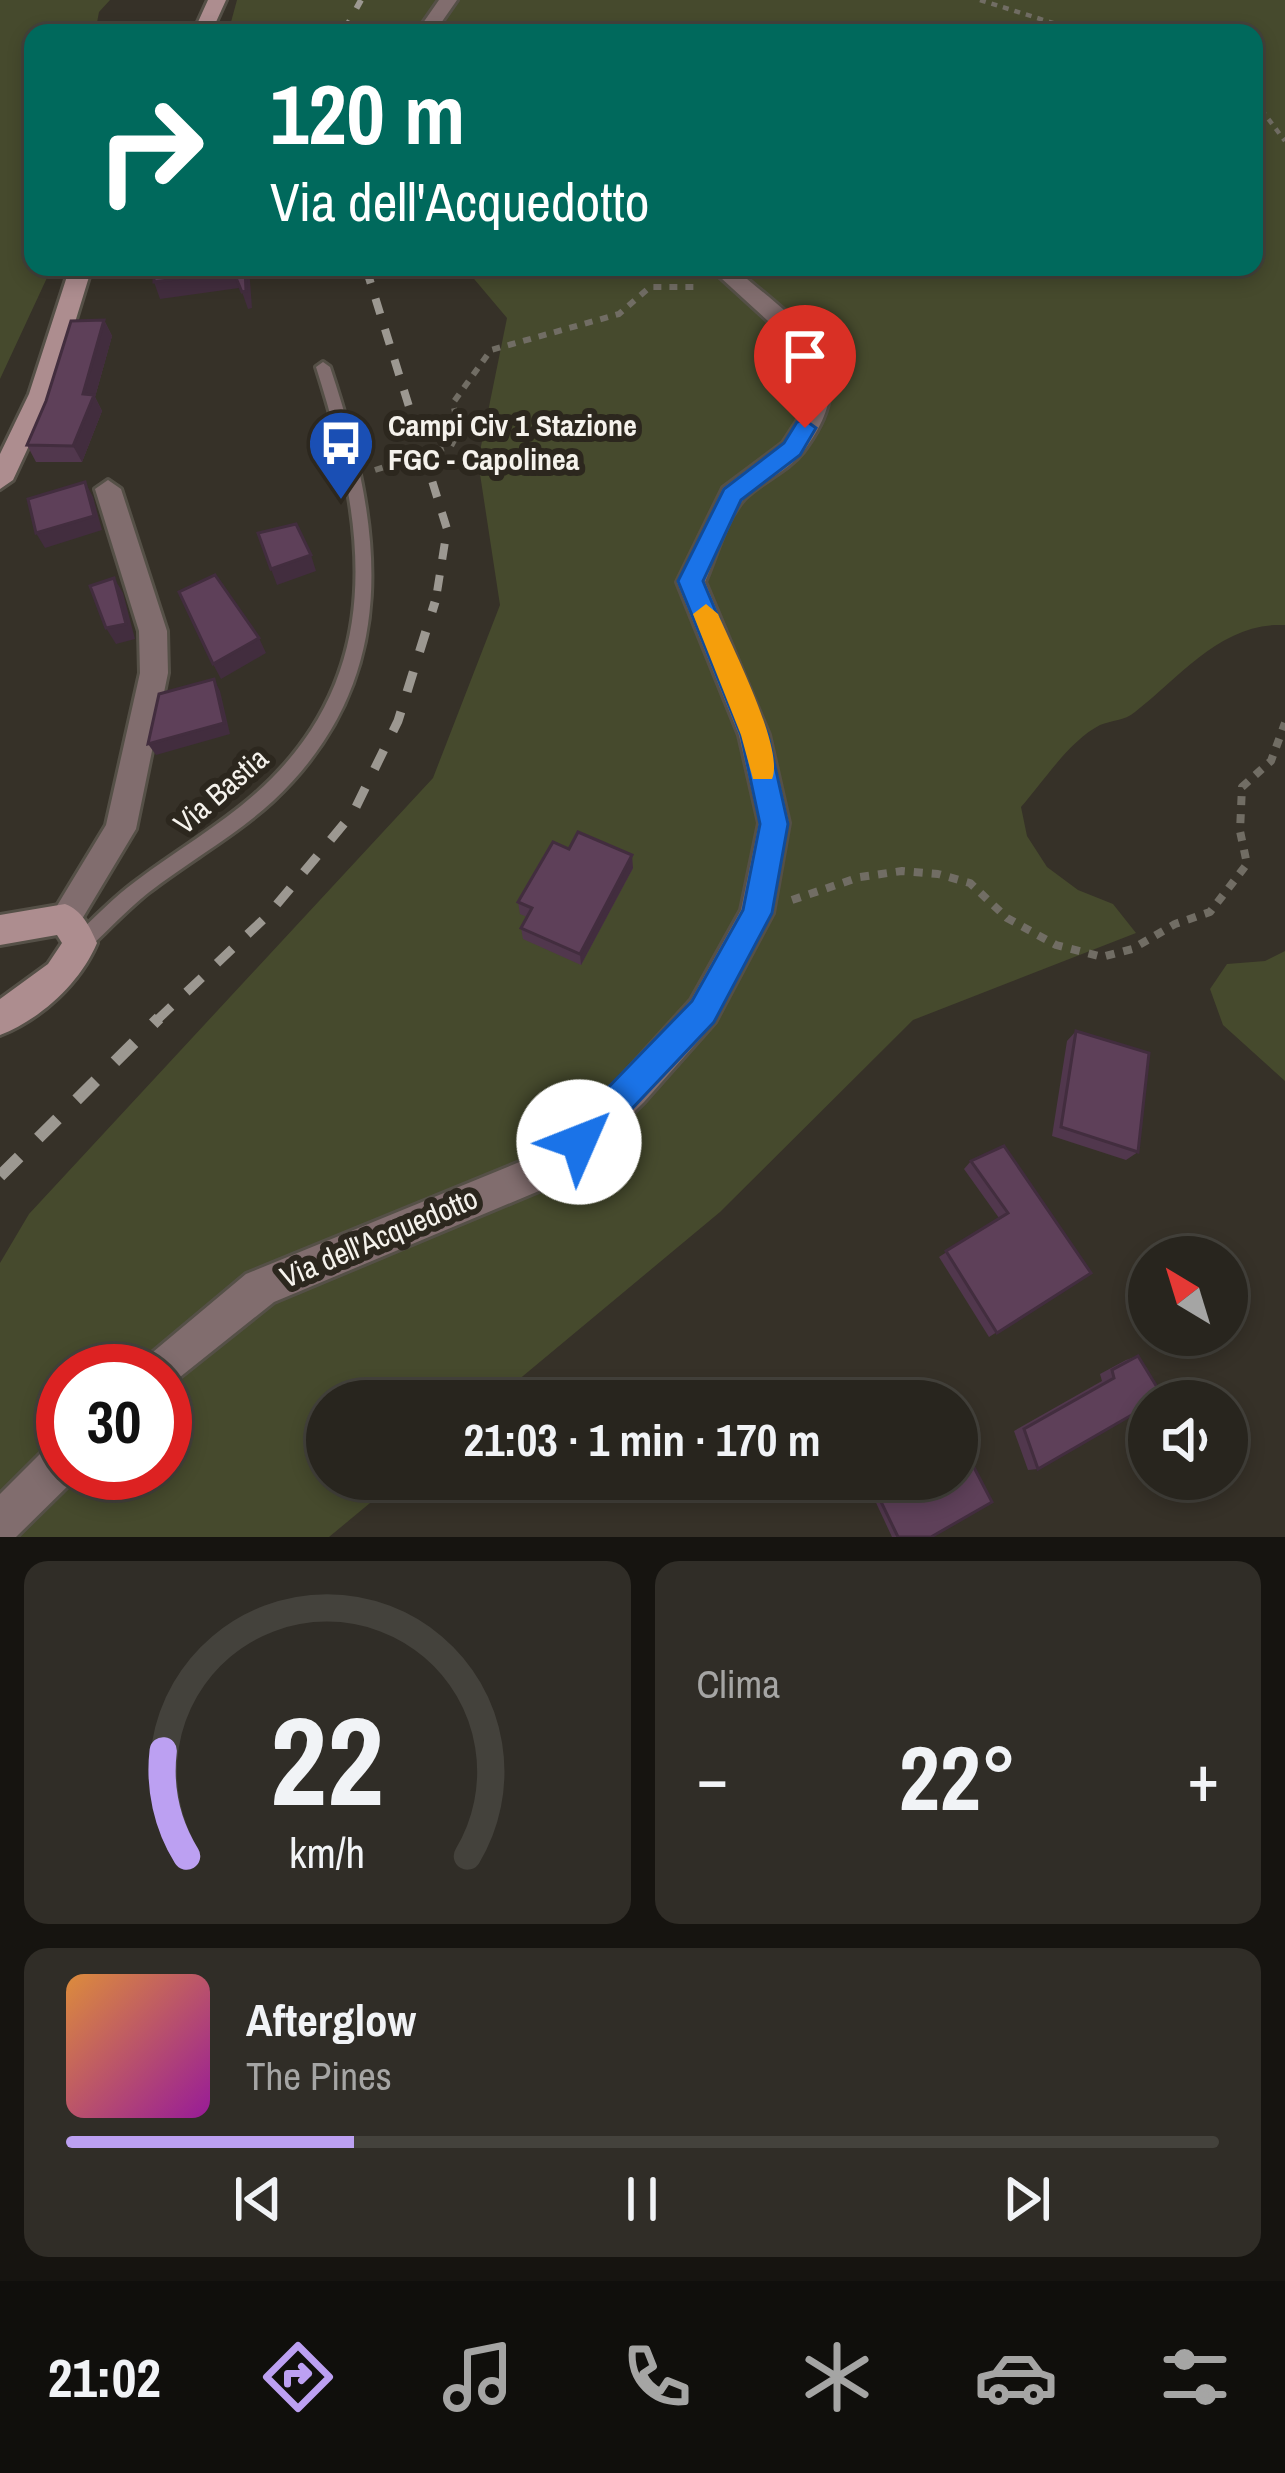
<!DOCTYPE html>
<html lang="it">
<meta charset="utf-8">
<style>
body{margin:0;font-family:"Archivo Narrow",sans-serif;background:#302d27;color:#f1f3f6;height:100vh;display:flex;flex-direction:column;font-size:45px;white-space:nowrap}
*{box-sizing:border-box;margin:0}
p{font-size:39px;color:#a5a5a4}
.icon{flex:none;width:66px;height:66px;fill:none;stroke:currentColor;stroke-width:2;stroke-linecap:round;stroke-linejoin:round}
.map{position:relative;height:1537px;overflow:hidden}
.details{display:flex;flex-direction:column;gap:24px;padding:24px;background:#161410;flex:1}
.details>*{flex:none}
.banner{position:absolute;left:24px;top:24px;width:1239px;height:252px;border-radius:24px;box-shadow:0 6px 18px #0003,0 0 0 3px #44423c;background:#00695c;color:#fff;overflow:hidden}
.needle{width:78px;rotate:322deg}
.buttons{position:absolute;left:1128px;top:1236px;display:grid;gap:24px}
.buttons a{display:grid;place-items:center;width:120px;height:120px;border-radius:50%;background:#28251e;box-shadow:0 6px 18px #0003,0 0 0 3px #44423c;font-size:60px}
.speed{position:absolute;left:36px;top:1344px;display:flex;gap:24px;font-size:60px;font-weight:700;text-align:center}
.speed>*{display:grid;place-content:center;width:156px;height:156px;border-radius:50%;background:#28251e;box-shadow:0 6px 18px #0003,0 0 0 3px #44423c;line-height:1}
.speed .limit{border:18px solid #d22;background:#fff;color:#111}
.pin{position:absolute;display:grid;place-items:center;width:102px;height:102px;color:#fff;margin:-123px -51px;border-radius:50% 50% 50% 0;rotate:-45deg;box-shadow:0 0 12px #0007}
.pin .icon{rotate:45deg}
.me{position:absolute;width:132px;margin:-66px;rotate:46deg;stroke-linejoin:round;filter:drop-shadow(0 0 9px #0008)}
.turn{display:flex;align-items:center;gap:42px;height:252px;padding:0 48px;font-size:54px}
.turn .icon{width:156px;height:156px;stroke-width:2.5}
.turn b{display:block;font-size:84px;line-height:102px}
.big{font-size:90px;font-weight:700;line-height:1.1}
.details .tile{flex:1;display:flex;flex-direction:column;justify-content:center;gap:18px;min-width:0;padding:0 42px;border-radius:24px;background:#302d27}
.details .dial{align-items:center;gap:0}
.dial svg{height:312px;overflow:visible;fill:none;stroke:#44423c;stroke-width:7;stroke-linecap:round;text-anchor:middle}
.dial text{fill:#f1f3f6;stroke:none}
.song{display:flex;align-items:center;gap:36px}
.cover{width:144px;height:144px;border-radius:18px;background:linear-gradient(135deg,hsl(30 70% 55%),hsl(300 70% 35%))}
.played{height:12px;border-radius:6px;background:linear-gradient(90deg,#bca0f2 25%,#44423c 25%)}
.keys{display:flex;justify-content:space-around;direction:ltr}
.heat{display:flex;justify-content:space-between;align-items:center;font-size:66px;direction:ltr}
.details .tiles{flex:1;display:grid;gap:24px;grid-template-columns:1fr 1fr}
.tile:last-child{grid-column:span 2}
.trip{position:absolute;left:306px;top:1380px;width:672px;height:120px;border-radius:60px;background:#28251e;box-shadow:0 6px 18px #0003,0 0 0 3px #44423c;font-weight:700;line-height:120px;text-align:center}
.dock{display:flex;height:192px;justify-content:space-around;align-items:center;background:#100f0c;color:#a5a5a4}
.dock .icon{width:84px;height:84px}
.dock .active{color:#bca0f2}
.dock b{font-size:54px;color:#f1f3f6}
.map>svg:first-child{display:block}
</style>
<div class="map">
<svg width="1285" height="1537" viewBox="0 0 1285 1537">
<rect width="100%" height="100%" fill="#363128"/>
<path fill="#464a2d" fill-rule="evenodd" d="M 0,0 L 110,0 L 99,12 L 95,33 L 33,33 L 33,267 L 52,267 L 0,379 Z
M 237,0 L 1285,0 L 1285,625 C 1222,622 1181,676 1135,712 C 1124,721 1112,720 1100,725 C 1069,741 1044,781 1021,807 L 1027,836 L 1047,867 L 1078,890 L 1113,904 L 1136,933 L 913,1020 L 720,1212 L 493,1401 L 327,1401 L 327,1479 L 399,1479 L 329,1537 L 0,1537 L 0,1263 L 29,1214 L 433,778 L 500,605 L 478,461 L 507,318 L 464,267 L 1254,267 L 1254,33 L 228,33 ZM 63,1371 L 165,1371 L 165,1473 L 63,1473 Z
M 1285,951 L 1285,1081 L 1223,1025 L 1210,989 L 1227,964 L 1265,961 Z"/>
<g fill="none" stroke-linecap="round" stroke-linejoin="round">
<defs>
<path id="lane" d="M 323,362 L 330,367 C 382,523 406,676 273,801 C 235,836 189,861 148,893 C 127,910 108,930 88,949 L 81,952 L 74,949 L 71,943 L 74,937 C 94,918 114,897 136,881 C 175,851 218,827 255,794 C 391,674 365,521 316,367 Z"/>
<path id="street" d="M 439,0 L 457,0 L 434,33 L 416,33 Z
M 709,267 L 733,267 C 798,324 871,362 803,452 C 788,471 762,481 745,498 C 726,518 716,557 705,582 L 769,735 L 789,823 L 773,913 L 715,1022 L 644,1102 L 565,1180 L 274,1302 L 165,1389 L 165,1371 L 141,1371 L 147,1357 L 246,1274 L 539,1154 L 620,1078 L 691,1000 L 741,910 L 759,823 L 739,735 L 677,582 L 723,488 L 783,443 L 807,406 L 808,371 L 791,342 Z
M 108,480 L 121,489 L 167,631 L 168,673 L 136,829 L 76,929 L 65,934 L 54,929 L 49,919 L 106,825 L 140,673 L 139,631 L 95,489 Z
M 63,1440 L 63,1473 L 78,1476 L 16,1537 L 0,1537 L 0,1494 L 48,1446 Z"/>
<path id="secondary" d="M 208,0 L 226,0 L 211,33 L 193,33 Z
M 70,267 L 92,267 L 53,394 L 13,480 L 0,489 L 0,454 L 29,394 Z
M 65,904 C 82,910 90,927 97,943 C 80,983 41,1019 0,1035 L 0,999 L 48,964 L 62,943 L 57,935 L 0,945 L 0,915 Z"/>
</defs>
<use href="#lane" stroke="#555047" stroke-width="6"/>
<use href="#street" stroke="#555047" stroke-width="6"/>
<use href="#secondary" stroke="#555047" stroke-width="6"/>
<path stroke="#716d64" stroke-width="4.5" stroke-dasharray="6 6" stroke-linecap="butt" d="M 980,0 L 1085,33
M 1254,100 L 1285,141"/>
<path stroke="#716d64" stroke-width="6" stroke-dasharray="8 8" stroke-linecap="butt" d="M 375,470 L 451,446 L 459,431 L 453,403 L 491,350 L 619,314 L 650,287 L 701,287"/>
<path stroke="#716d64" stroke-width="8" stroke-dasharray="9 9" stroke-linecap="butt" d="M 792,900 L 860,877 L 902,871 L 938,874 L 970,883 L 1007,918 L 1056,945 L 1102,957 L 1132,949 L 1175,924 L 1210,912 L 1247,864 L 1240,831 L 1242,787 L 1271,761 L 1285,723"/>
<use href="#lane" fill="#816d6e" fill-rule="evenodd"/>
<use href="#street" fill="#816d6e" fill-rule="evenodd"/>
<use href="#secondary" fill="#ad8d8f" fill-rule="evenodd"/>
<path stroke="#9c9891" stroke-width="6" stroke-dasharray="14 14" stroke-linecap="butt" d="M 343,33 L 361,0"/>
<path stroke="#9c9891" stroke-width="8" stroke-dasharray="16 16" stroke-linecap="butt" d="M 366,268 L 447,529 L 435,605"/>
<path stroke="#9c9891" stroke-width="9" stroke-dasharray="21 21" stroke-linecap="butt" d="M 156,1021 L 268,915 L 353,813 L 398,721 L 435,602"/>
<path stroke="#9c9891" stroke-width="12" stroke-dasharray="27 27" stroke-linecap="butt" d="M 0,1176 L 159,1018"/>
</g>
<path fill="#51374d" d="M 104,320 L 112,336 L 95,397 L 102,411 L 82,462 L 36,462 L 27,445 Z
M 569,849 L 633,868 L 581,965 L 523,939 L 521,928 L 527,917 L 520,914 L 518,902 Z
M 1076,1031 L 1138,1152 L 1126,1160 L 1052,1136 L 1067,1041 Z
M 971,1161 L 1091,1273 L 989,1337 L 939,1257 L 999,1218 L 964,1169 Z
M 1138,1356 L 1038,1469 L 1028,1470 L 1014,1431 L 1102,1381 L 1100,1374 L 1126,1360 Z
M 865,1479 L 957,1479 L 931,1537 L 892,1537 Z"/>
<path fill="#422d3e" d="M 245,267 L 249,267 L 252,308 L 248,309 L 242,292 Z
M 233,271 L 239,288 L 160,299 L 154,282 Z
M 104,320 L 112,336 L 95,397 L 102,411 L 82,462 L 73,446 L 83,394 Z
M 85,482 L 93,497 L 102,530 L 45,548 L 36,533 Z
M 311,555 L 316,571 L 277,585 L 271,569 Z
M 114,578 L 123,593 L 135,639 L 116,644 L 106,628 Z
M 259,638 L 266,653 L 221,679 L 213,664 Z
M 214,679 L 220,691 L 230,734 L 156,755 L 148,744 Z
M 632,855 L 633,868 L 581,965 L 580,954 Z"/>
<path fill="#5e4059" stroke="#422d3e" stroke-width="3" d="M 154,267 L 245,267 L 246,291 L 242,292 L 233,271 L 154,282 Z
M 104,320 L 83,394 L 94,395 L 73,446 L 27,445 L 46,401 L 71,321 Z
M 85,482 L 94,516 L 36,533 L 28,499 Z
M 296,524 L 311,555 L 271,569 L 258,533 Z
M 215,575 L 259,638 L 213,664 L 179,592 Z
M 114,578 L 126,624 L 106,628 L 90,586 Z
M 214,679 L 224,723 L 148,744 L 159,694 Z
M 578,832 L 632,855 L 580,954 L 521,928 L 532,908 L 518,902 L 553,842 L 569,849 Z
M 1076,1031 L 1149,1053 L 1138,1152 L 1061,1127 Z
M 1004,1146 L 1091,1273 L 997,1333 L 946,1251 L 1008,1213 L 971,1161 Z
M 1138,1356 L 1163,1397 L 1156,1401 L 1149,1401 L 1149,1405 L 1038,1469 L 1024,1429 L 1114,1378 L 1112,1370 Z
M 925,1392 L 930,1401 L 908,1401 Z
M 957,1435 L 992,1502 L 931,1537 L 898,1537 L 870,1479 L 957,1479 Z"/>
<path fill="#1a73e8" stroke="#114b97" stroke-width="3" d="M 805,420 L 816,428 L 800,455 L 741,500 L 703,581 L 768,735 L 788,824 L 772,913 L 714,1022 L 590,1153 L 579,1158 L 567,1153 L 562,1142 L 567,1130 L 692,1001 L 743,910 L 760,824 L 741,735 L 678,581 L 724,489 L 784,443 L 797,422 Z"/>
<path fill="#f59e0b" d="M 706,604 L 718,614 C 732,647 785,750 772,779 L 753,779 L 741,735 L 693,614 Z"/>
<defs>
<symbol id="bus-pin" viewBox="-11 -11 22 30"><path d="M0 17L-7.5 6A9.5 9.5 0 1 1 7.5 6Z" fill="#1a4fb4" stroke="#2c271e"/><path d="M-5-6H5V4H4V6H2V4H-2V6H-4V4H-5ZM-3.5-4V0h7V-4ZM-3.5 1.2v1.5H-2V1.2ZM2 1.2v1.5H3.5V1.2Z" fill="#fff"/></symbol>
</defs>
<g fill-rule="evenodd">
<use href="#bus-pin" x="303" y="405" width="76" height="104"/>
</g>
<g text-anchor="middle" stroke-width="12" stroke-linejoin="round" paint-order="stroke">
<g font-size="30" font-weight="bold" fill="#f5f2ec" stroke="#2c271e" text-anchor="start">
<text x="388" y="436">Campi Civ 1 Stazione<tspan x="388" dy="34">FGC - Capolinea</tspan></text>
</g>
<g font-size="30" fill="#f5f2ec" stroke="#2c271e">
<text transform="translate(221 791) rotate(-41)" y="10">Via Bastia</text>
<text transform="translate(379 1238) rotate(-23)" y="10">Via dell'Acquedotto</text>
</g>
</g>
</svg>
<div class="buttons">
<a><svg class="needle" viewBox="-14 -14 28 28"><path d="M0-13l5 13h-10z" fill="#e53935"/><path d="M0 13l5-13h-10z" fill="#a5a5a4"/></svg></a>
<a><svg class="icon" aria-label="sound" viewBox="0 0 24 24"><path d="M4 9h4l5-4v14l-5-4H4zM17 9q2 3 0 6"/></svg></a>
</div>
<div class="speed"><div class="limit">30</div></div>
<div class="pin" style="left:805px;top:428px;background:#d93025"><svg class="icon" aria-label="arrive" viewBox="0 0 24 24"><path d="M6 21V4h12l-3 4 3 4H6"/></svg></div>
<svg class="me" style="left:579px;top:1142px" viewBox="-20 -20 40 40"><circle r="19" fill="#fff"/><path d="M0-13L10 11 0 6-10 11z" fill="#1a73e8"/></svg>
<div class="trip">21:03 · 1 min · 170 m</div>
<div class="banner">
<div class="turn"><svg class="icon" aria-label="right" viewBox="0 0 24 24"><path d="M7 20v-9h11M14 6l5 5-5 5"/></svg><div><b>120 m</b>Via dell'Acquedotto</div></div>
</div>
</div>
<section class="details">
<div class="tiles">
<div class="tile dial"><svg viewBox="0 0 100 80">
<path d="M14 69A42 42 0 1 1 86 69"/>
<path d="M14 69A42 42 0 0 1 8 42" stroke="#bca0f2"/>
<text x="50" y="56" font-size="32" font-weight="700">22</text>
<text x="50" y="72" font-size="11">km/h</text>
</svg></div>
<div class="tile"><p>Clima</p>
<div class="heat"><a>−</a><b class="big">22°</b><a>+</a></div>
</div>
<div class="tile">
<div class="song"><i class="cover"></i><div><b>Afterglow</b><p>The Pines</p></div></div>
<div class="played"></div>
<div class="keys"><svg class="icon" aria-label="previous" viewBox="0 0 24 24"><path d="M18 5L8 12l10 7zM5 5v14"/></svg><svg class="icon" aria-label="pause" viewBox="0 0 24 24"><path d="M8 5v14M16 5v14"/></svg><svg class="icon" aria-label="next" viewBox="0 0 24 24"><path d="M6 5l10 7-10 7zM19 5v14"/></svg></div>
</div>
</div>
</section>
<nav class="dock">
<b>21:02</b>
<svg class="icon active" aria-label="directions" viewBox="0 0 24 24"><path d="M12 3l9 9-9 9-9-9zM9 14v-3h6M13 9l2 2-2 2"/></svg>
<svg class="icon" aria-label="music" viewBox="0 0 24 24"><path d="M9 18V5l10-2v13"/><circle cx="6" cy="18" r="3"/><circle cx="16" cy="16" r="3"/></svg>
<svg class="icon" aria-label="phone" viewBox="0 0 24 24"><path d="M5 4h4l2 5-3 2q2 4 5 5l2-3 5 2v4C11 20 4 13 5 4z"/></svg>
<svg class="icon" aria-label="climate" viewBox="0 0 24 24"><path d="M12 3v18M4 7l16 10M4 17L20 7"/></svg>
<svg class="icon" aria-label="car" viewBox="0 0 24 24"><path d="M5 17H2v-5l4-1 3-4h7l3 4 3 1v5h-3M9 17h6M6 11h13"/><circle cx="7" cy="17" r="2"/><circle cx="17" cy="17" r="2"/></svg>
<svg class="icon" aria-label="filters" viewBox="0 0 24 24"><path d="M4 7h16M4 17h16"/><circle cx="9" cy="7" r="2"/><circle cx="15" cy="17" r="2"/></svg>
</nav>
